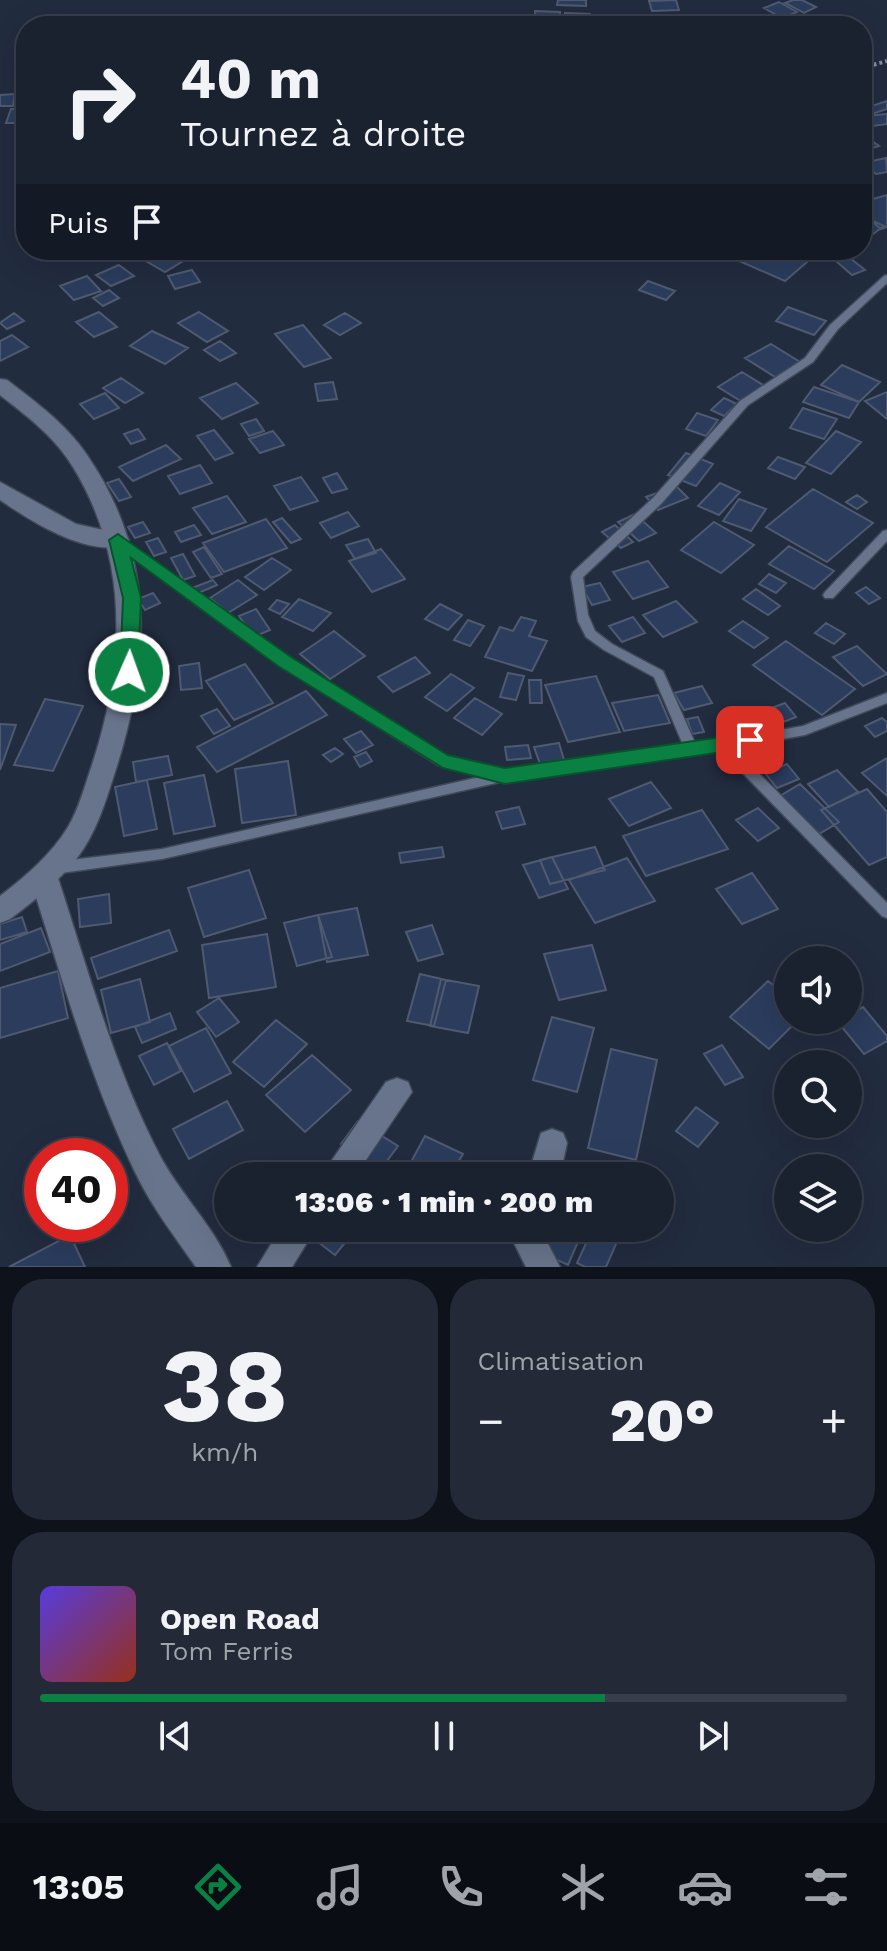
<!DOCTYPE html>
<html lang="fr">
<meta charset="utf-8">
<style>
body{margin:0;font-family:"Work Sans",sans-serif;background:#232937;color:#f1f3f6;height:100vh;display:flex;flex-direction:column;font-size:30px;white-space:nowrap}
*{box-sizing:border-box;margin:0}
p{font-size:26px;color:#9fa3aa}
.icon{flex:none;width:44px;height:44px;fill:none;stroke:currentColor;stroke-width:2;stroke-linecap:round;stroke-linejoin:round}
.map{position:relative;height:1267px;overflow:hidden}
.sheet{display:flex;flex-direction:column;gap:12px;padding:12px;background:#0e121a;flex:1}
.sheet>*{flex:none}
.guide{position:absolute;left:16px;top:16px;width:856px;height:244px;border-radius:32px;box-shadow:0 8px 32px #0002,0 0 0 2px #383e4b;background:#1a212f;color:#f1f3f6;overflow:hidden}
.controls{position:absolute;left:774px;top:946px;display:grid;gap:16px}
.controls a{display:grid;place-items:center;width:88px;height:88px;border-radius:50%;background:#1a212f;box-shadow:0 8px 32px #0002,0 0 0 2px #383e4b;font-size:40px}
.speed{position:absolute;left:24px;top:1138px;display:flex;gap:16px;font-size:40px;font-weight:700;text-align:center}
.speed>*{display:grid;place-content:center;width:104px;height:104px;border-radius:50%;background:#1a212f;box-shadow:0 8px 32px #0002,0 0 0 2px #383e4b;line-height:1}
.speed .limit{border:12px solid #d22;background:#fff;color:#111}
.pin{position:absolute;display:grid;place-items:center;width:68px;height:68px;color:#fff;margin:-34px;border-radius:16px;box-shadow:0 4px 12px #0006}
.me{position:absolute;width:88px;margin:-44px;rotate:2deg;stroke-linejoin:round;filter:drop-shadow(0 0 6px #0008)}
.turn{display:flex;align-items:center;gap:28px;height:168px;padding:0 32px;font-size:36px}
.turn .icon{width:104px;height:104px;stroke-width:2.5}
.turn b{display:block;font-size:56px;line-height:68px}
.then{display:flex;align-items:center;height:76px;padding:0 32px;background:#0003;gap:16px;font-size:30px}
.big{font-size:60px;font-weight:800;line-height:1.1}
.sheet .card{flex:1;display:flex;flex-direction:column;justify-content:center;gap:12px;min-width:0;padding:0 28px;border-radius:32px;background:#232937}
.sheet .dial{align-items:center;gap:0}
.dial b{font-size:104px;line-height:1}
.song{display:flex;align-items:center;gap:24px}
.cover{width:96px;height:96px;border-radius:12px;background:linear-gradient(135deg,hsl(250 70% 55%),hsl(10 70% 35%))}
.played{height:8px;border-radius:4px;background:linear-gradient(90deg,#0b8043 70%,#383e4b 70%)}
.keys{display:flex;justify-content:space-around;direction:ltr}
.heat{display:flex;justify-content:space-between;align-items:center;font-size:44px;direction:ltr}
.sheet .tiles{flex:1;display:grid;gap:12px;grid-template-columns:1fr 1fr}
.card:last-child{grid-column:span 2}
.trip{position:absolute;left:214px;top:1162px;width:460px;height:80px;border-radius:40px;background:#1a212f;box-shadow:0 8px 32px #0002,0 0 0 2px #383e4b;font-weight:800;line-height:80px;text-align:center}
.dock{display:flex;height:128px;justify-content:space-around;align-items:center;background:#0a0d13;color:#9fa3aa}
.dock .icon{width:56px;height:56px}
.dock .on{color:#0b8043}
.dock b{font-size:36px;color:#f1f3f6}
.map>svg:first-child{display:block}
</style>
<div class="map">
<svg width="887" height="1267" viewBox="0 0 887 1267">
<rect width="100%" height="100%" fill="#222c3f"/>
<path fill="#2b3c5d" stroke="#4f5a70" stroke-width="2" d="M 558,0 L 586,0 L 586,6 L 557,5 Z
M 676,0 L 679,10 L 652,11 L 649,1 Z
M 793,0 L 802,0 L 816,7 L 804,13 L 785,3 Z
M 779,2 L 797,12 L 782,18 L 764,8 Z
M 535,11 L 560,12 L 561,25 L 536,24 Z
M 565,13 L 590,14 L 589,26 L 565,25 Z
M 469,15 L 487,17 L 485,26 L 467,26 Z
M 752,15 L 768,25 L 749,26 L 738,19 Z
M 687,19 L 692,26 L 633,25 Z
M 15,94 L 13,106 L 0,106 L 0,95 Z
M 887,101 L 887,109 L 866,116 L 862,114 L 862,109 Z
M 11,109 L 26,109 L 21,123 L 6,123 Z
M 887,114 L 887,124 L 873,126 L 866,116 Z
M 862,134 L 879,146 L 866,150 L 862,148 Z
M 886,158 L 887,172 L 876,174 L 863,163 Z
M 887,195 L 887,227 L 881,229 L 862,213 L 862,202 Z
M 864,217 L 884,226 L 862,242 L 862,219 Z
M 152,250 L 173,250 L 188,258 L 165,272 L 139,257 Z
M 749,250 L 778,250 L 807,262 L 785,281 L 737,260 Z
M 850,258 L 865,270 L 852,275 L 837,262 Z
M 119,265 L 134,276 L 111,286 L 96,275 Z
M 192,270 L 200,282 L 175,289 L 168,276 Z
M 87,276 L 101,291 L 74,300 L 60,286 Z
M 648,281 L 675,291 L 666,300 L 639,290 Z
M 109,290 L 119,298 L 103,306 L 93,298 Z
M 788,307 L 826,321 L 814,335 L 776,321 Z
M 99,312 L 117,327 L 94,337 L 76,322 Z
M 199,312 L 228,331 L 207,342 L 178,323 Z
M 14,313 L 24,321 L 7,329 L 0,323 Z
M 345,313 L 361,323 L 340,335 L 324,325 Z
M 303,325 L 331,358 L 304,367 L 275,334 Z
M 152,331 L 188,348 L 165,364 L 130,346 Z
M 12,335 L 28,347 L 0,361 L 0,341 Z
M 220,341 L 236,353 L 220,361 L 204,350 Z
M 771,344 L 800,362 L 775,377 L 745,358 Z
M 842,365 L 880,382 L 859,402 L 821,385 Z
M 742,372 L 768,388 L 744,403 L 718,387 Z
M 121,378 L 143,393 L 125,403 L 103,388 Z
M 333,382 L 337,399 L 318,401 L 315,384 Z
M 236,383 L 258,403 L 222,419 L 200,398 Z
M 814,387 L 859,402 L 849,418 L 803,402 Z
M 887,392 L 887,419 L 865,401 Z
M 105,393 L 119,408 L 94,419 L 80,404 Z
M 724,398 L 737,404 L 724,416 L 711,410 Z
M 803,408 L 837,419 L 824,439 L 790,428 Z
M 697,413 L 718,420 L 706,436 L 686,429 Z
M 256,419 L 264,431 L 249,436 L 241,424 Z
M 138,429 L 145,439 L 131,444 L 124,434 Z
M 214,430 L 233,453 L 215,460 L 197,436 Z
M 273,431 L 284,445 L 260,453 L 249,439 Z
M 836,431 L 861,442 L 831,474 L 806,463 Z
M 166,445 L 181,459 L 133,481 L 119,467 Z
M 686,453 L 713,464 L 696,486 L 668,475 Z
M 778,457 L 805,467 L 795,479 L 768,468 Z
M 200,465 L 212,483 L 180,494 L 168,476 Z
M 337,473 L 347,489 L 332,493 L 323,478 Z
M 301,477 L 318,501 L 290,510 L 274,486 Z
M 119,479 L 131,497 L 119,501 L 107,483 Z
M 720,483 L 740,492 L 719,515 L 698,506 Z
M 676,486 L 688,498 L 658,510 L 646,497 Z
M 813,489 L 873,523 L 827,562 L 766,527 Z
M 857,495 L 867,502 L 857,509 L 846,502 Z
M 227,496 L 246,522 L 212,534 L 193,508 Z
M 739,499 L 766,509 L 751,531 L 723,521 Z
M 348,512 L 359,526 L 331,538 L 320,523 Z
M 635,514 L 656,533 L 639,541 L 618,522 Z
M 282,518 L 301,539 L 291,543 L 273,522 Z
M 266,519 L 287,548 L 224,572 L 203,543 Z
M 143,522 L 150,533 L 135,538 L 128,527 Z
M 714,522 L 754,545 L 721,573 L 681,550 Z
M 194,525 L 201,535 L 181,542 L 175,532 Z
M 615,525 L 633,542 L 621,548 L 602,532 Z
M 158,538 L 166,552 L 154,556 L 146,542 Z
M 368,539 L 376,553 L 355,559 L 346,545 Z
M 789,546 L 834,571 L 814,589 L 769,564 Z
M 204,547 L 222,574 L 211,578 L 193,552 Z
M 381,549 L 405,579 L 372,592 L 349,561 Z
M 183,554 L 195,576 L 183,580 L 171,558 Z
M 272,558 L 291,570 L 264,590 L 245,577 Z
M 648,561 L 668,587 L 633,599 L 613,572 Z
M 769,574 L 786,583 L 776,593 L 759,584 Z
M 213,580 L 217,585 L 196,594 L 192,588 Z
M 238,580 L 257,595 L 228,613 L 210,598 Z
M 600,583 L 610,600 L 592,605 L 582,587 Z
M 866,587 L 880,598 L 869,604 L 856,593 Z
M 756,589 L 780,606 L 768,615 L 743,599 Z
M 153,593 L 160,603 L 145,610 L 138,599 Z
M 299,599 L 331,613 L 313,631 L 282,617 Z
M 277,600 L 289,604 L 280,614 L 269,609 Z
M 676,601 L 697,622 L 663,637 L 643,615 Z
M 440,604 L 462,615 L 448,630 L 425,619 Z
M 256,609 L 270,630 L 253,637 L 239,616 Z
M 521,617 L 536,621 L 529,636 L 547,641 L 532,671 L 485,657 L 500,627 L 513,631 Z
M 633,617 L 645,633 L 622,642 L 609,626 Z
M 468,620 L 484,626 L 470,646 L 454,640 Z
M 743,621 L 768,638 L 754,648 L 729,631 Z
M 826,623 L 845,634 L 834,644 L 815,633 Z
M 334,631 L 365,656 L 330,679 L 300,654 Z
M 786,641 L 855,689 L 822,715 L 753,665 Z
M 857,646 L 887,674 L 863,686 L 833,657 Z
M 415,657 L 430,673 L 393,692 L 378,677 Z
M 199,663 L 202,688 L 181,690 L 179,666 Z
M 245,664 L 273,703 L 234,720 L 206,681 Z
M 508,673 L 524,676 L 516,700 L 500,697 Z
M 451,674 L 474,688 L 447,711 L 425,697 Z
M 596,676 L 620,732 L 568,742 L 545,685 Z
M 529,680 L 541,680 L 542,703 L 530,703 Z
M 702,686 L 712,703 L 684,710 L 674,693 Z
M 306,691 L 327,715 L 217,772 L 197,747 Z
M 658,695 L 670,723 L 624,731 L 612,703 Z
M 475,698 L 502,714 L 482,735 L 454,718 Z
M 45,699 L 83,706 L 53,771 L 14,765 Z
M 785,703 L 796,717 L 773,726 L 761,712 Z
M 217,709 L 230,726 L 214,734 L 201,716 Z
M 698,717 L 704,732 L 692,734 L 687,719 Z
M 882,718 L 887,722 L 887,731 L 875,737 L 865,726 Z
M 0,724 L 16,725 L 0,770 Z
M 361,731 L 373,745 L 356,753 L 344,739 Z
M 559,743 L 564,760 L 540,764 L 534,747 Z
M 528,745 L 531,758 L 507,760 L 505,747 Z
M 335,748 L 343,754 L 331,762 L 323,755 Z
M 366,752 L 372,761 L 360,767 L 354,757 Z
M 168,756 L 172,775 L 136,782 L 133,762 Z
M 887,758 L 887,796 L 862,773 Z
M 288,761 L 296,815 L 242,823 L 235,769 Z
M 787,764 L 799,779 L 777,788 L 765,773 Z
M 837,770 L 858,792 L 829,807 L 808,784 Z
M 204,775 L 215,826 L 174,834 L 164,783 Z
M 147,780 L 157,829 L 124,836 L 115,787 Z
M 651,782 L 671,808 L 629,826 L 609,799 Z
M 800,784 L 839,822 L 819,834 L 780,796 Z
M 867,789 L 887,812 L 887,857 L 869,865 L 821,810 Z
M 519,807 L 525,824 L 502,829 L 496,812 Z
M 758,808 L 779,828 L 758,841 L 736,820 Z
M 702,810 L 728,849 L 646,876 L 623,836 Z
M 442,847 L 444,857 L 401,863 L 399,853 Z
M 595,847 L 605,870 L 550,884 L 540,860 Z
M 552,857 L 568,889 L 539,898 L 523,865 Z
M 627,858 L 655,901 L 595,923 L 569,880 Z
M 249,870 L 266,918 L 204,937 L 188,888 Z
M 752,873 L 778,909 L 742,924 L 716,889 Z
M 109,894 L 111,923 L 80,927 L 78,899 Z
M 357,908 L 368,955 L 327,962 L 318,915 Z
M 318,915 L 332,957 L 297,966 L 284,923 Z
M 22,917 L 27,932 L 0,940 L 0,924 Z
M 432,925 L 443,954 L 418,961 L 406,932 Z
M 41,928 L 50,952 L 0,971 L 0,944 Z
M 169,930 L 177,951 L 98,979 L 91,958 Z
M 267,934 L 276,987 L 209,998 L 202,945 Z
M 592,945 L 606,990 L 559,1000 L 544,954 Z
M 58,971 L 68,1018 L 0,1038 L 0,988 Z
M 420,974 L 446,980 L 434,1026 L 407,1021 Z
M 140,979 L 150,1022 L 111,1033 L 101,990 Z
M 441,979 L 479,986 L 468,1033 L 430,1026 Z
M 768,981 L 788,997 L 788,1020 L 798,1020 L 769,1049 L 730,1017 Z
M 219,998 L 239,1022 L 216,1037 L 197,1012 Z
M 863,1007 L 887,1036 L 887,1041 L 864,1054 L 837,1021 L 848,1020 L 848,1015 Z
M 170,1013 L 176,1029 L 142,1043 L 135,1027 Z
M 552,1017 L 594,1028 L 577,1092 L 533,1080 Z
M 276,1020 L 307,1044 L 264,1087 L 233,1062 Z
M 206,1028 L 231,1073 L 194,1092 L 169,1046 Z
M 167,1043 L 181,1071 L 154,1085 L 139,1056 Z
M 722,1045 L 743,1077 L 725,1085 L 704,1054 Z
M 611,1049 L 657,1060 L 636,1160 L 588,1148 Z
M 312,1055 L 351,1090 L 305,1132 L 266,1095 Z
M 227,1101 L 243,1130 L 189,1159 L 173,1129 Z
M 696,1107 L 718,1123 L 698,1147 L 676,1131 Z
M 358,1121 L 398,1146 L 381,1169 L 341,1144 Z
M 425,1136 L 463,1154 L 450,1176 L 440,1176 L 411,1162 Z
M 110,1206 L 115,1223 L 72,1239 L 68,1224 L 110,1224 Z
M 300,1228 L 357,1228 L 335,1255 Z
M 537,1228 L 584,1228 L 568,1265 L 529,1247 Z
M 593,1228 L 623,1228 L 606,1267 L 585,1267 L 577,1263 Z
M 70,1235 L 85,1267 L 9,1267 Z"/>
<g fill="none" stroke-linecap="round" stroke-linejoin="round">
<defs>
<path id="service" d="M 887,275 L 887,283 L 838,329 L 813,362 L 748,405 L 661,504 L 583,577 L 588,615 L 595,631 L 612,644 L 663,671 L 696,745 L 803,726 L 887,693 L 887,703 L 805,735 L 734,748 L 887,903 L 887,918 L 882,916 L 721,751 L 505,781 L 162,859 L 54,874 L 49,872 L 47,868 L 49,864 L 54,862 L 162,849 L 484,776 L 438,765 L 280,665 L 114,543 L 112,540 L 118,536 L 288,659 L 447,757 L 505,771 L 684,747 L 654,677 L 604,650 L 586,637 L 578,621 L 571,577 L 573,572 L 653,498 L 740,401 L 805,358 L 830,325 L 884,276 Z
M 887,530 L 887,541 L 833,598 L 825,598 L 823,595 L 825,592 L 883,531 Z"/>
<path id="minor" d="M 0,482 L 76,524 L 126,535 L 129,540 L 126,545 C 86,557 31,521 0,500 Z
M 44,867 L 54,870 L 58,878 C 88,970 114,1067 159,1154 C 179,1193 214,1226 231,1267 L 196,1267 C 175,1237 152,1207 136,1174 C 90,1079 62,978 30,878 L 34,870 Z
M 397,1078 L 408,1082 L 412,1092 L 355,1176 L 321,1176 L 386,1082 Z
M 552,1129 L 563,1133 L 567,1143 L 560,1176 L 528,1176 L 541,1133 Z
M 281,1228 L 316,1228 L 292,1267 L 257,1267 Z
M 514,1228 L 546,1228 L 546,1240 L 560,1267 L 526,1267 L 514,1243 Z"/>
<path id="tertiary" d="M 0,379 L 7,380 C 37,403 66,424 87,455 C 155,554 151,659 116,769 C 106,800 97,832 77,858 C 58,882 34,901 10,919 L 0,923 L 0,896 C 26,876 51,855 68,827 C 79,809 85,785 92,765 C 125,665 130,560 73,467 C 55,437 27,416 0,395 Z"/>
</defs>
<use href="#service" stroke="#404959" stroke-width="3"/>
<use href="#minor" stroke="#404959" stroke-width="3"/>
<use href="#tertiary" stroke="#404959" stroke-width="3"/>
<path stroke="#858e9e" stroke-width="4" stroke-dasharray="3 3" stroke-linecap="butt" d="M 862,68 L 887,61"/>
<use href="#service" fill="#68748b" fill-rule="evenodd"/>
<use href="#minor" fill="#68748b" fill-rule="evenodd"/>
<use href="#tertiary" fill="#68748b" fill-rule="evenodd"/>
</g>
<path fill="#0b8043" stroke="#07532c" stroke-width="2" d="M 118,534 L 291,657 L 448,755 L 505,768 L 750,733 L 757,735 L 760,740 L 757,746 L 750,748 L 505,784 L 443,768 L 278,666 L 131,558 L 141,598 L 138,672 L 136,677 L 123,677 L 120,672 L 123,598 L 109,540 Z"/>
</svg>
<div class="controls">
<a><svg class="icon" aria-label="sound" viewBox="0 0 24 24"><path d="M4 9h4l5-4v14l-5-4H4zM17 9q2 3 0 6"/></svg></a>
<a><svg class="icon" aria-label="search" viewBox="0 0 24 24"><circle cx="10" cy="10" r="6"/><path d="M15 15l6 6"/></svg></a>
<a><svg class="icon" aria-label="layers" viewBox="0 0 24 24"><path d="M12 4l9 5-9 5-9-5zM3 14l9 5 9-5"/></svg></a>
</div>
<div class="speed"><div class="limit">40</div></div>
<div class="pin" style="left:750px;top:740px;background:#d93025"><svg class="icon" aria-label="arrive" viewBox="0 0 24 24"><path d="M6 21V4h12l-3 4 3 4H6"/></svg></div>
<svg class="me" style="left:129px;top:672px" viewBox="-20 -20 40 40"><circle r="17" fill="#0b8043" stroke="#fff" stroke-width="3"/><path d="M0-11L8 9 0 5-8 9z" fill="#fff"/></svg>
<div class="trip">13:06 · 1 min · 200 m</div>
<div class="guide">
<div class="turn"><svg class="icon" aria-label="right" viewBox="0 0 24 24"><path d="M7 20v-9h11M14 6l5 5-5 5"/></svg><div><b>40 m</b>Tournez à droite</div></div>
<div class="then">Puis<svg class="icon" aria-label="arrive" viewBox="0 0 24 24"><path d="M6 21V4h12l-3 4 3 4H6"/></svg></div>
</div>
</div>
<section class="sheet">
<div class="tiles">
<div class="card dial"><b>38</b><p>km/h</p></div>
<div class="card"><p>Climatisation</p>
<div class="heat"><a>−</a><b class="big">20°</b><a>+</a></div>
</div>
<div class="card">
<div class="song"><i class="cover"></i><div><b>Open Road</b><p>Tom Ferris</p></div></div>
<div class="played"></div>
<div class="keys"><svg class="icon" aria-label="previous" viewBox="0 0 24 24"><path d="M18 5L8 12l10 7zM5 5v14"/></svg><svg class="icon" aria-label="pause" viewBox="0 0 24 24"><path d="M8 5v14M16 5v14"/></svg><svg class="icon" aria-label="next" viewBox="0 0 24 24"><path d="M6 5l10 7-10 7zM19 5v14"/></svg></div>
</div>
</div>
</section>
<nav class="dock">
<b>13:05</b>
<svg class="icon on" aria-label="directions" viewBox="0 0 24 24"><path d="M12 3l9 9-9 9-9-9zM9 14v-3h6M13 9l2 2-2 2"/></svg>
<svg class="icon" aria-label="music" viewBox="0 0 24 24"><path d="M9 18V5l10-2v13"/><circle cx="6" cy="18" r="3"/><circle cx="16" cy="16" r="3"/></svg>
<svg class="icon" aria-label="phone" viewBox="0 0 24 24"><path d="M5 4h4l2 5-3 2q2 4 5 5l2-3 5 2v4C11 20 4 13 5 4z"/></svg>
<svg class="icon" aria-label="climate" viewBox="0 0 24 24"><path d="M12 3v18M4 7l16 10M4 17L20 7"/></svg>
<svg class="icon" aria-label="car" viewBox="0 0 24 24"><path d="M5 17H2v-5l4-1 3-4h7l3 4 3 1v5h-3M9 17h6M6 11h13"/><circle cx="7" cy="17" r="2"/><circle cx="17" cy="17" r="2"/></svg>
<svg class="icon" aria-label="filters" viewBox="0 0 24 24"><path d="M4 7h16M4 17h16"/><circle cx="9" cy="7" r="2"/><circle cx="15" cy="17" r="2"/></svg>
</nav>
